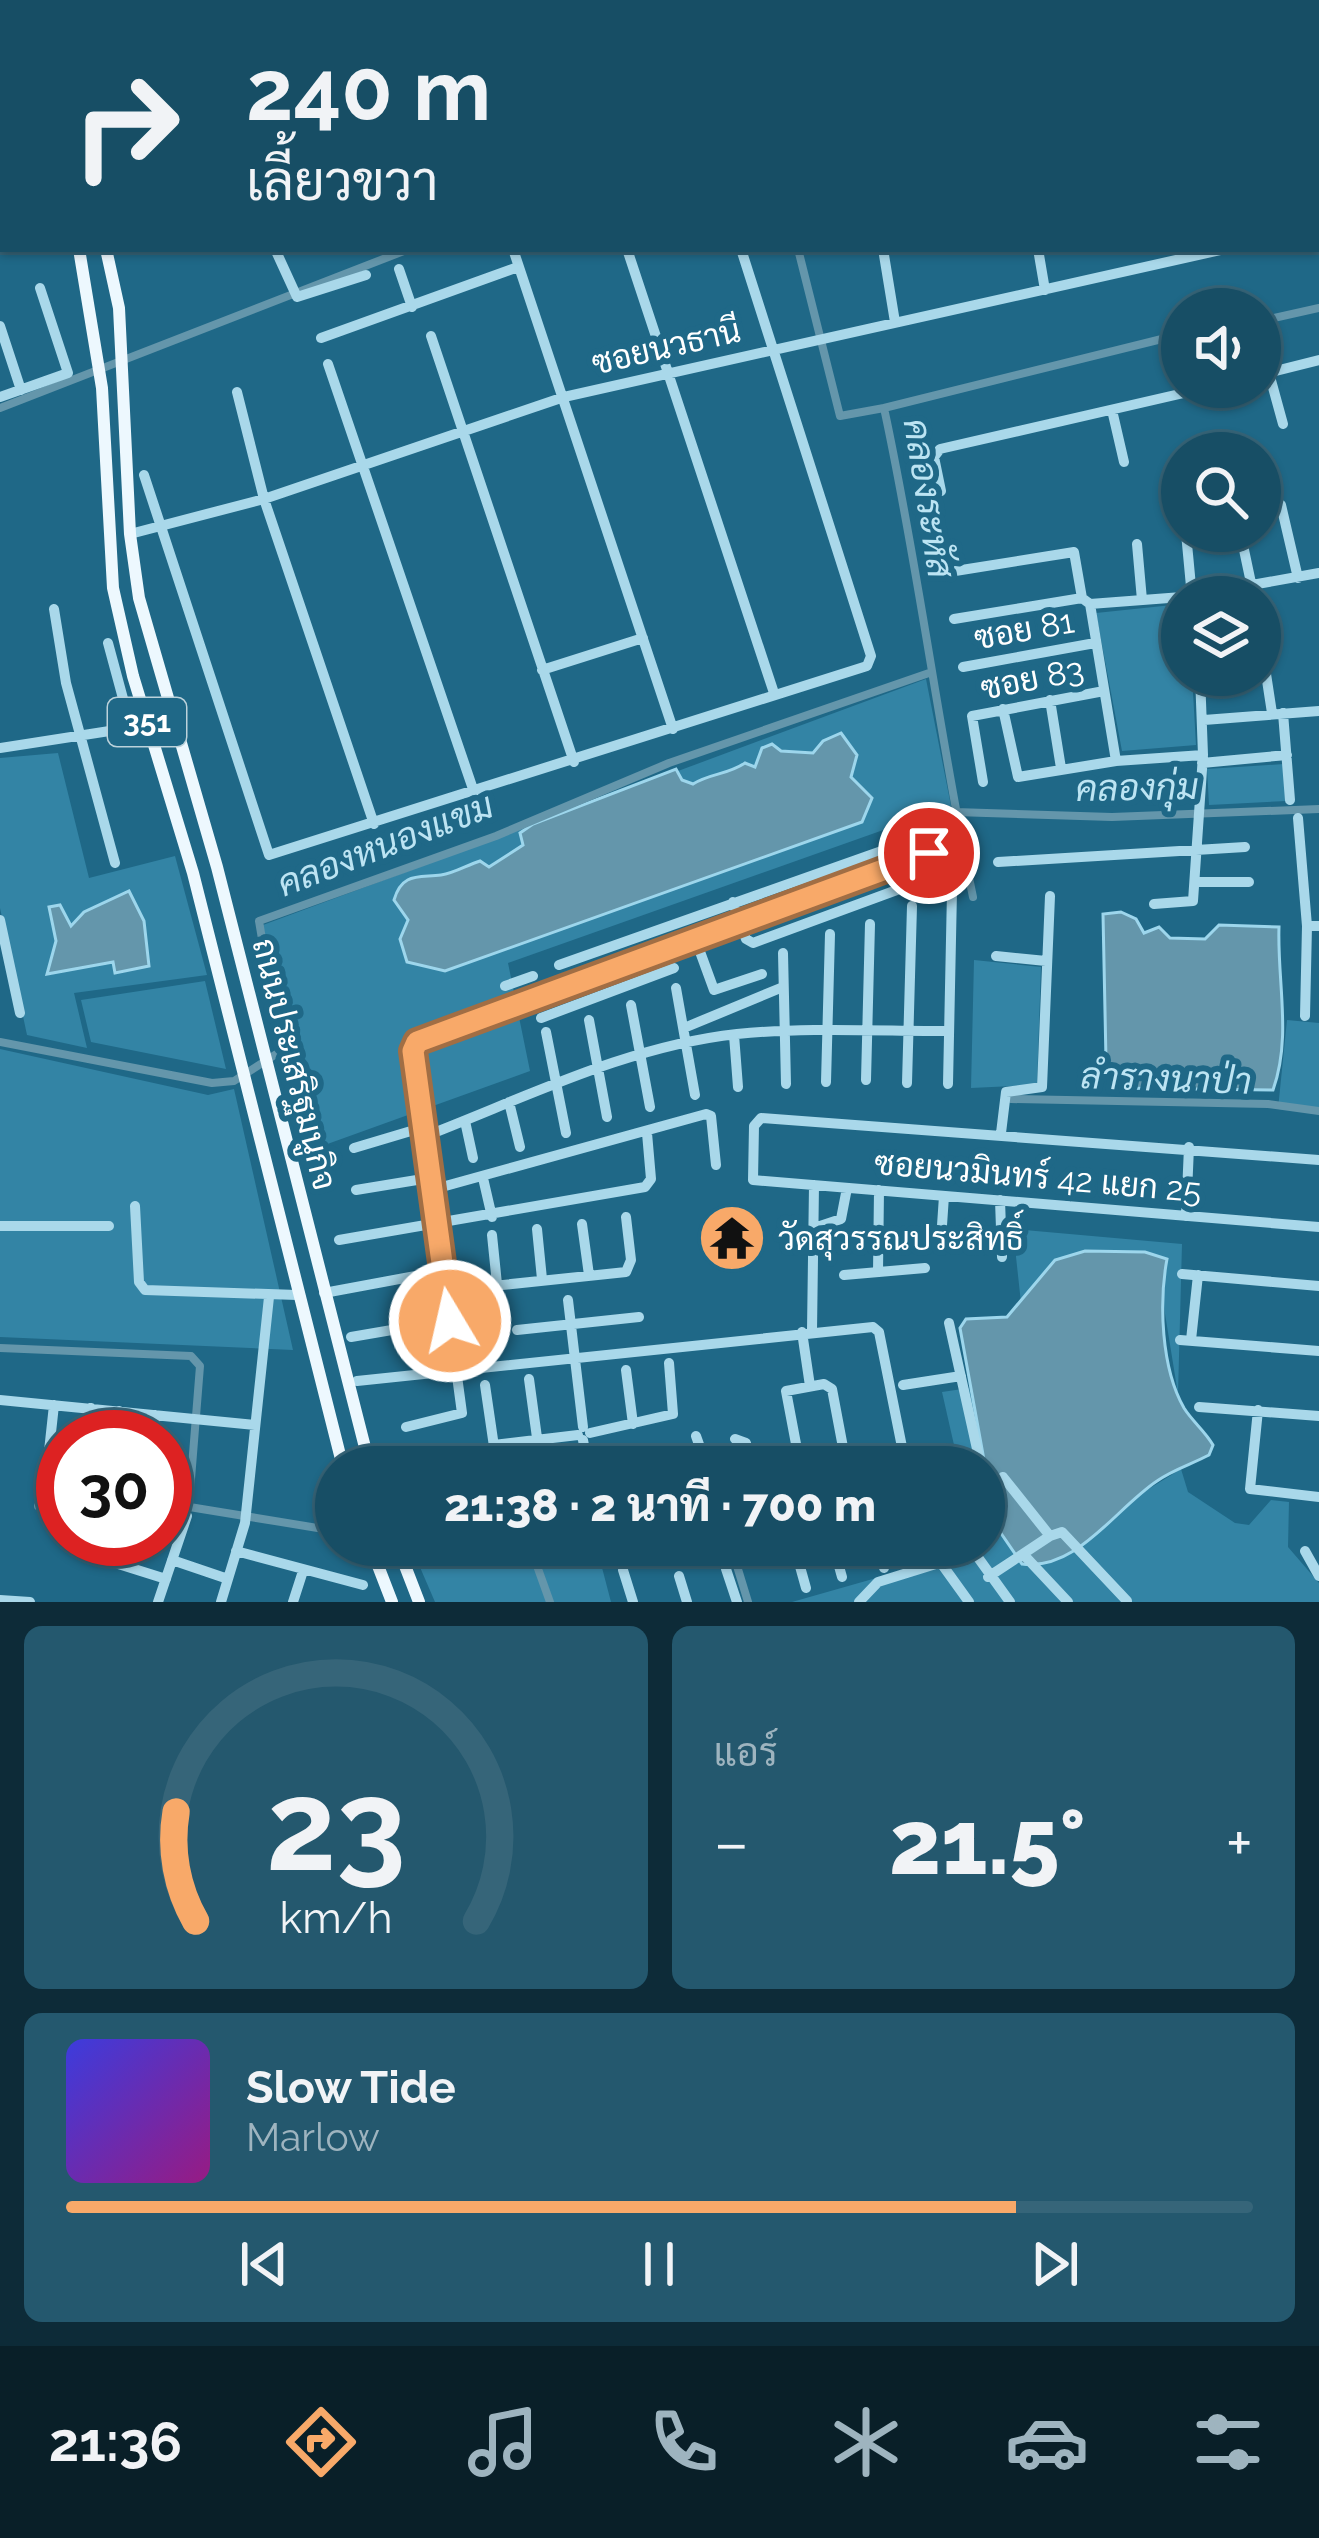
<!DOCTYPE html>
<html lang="th">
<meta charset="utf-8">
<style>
body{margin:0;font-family:Raleway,Sarabun,sans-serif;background:#24586e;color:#f1f3f6;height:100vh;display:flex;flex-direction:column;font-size:45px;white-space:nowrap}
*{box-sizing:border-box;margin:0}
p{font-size:39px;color:#9eb4bf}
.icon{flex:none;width:66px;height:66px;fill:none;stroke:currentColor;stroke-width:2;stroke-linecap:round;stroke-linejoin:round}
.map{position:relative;height:1602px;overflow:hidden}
.side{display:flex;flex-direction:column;gap:24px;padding:24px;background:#0d2b38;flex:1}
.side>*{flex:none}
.top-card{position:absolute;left:0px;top:0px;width:1320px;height:252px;box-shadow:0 3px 9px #0004,0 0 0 3px #366579;background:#174e65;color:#f1f3f6;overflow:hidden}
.buttons{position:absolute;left:1161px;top:288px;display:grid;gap:24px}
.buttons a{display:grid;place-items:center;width:120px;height:120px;border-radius:50%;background:#174e65;box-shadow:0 3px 9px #0004,0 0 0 3px #366579;font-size:60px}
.speed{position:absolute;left:36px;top:1410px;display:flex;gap:24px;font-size:60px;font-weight:700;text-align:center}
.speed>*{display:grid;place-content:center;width:156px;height:156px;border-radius:50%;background:#174e65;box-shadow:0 3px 9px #0004,0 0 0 3px #366579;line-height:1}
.speed .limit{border:18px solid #d22;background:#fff;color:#111}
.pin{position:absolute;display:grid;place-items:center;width:102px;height:102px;color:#fff;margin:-51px;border:6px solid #fff;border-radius:50%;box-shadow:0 3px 12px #0007}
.me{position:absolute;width:132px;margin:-66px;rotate:351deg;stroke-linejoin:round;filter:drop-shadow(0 0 9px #0008)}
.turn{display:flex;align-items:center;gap:42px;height:252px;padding:0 48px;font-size:54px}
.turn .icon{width:156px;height:156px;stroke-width:2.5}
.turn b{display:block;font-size:84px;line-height:102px}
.big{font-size:90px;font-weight:800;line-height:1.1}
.side .tile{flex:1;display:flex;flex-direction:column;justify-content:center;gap:18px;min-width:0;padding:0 42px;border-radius:18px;background:#24586e}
.side .dial{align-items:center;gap:0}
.dial svg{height:312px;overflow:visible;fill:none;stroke:#366579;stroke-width:7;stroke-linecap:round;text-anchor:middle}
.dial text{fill:#f1f3f6;stroke:none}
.song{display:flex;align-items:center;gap:36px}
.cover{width:144px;height:144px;border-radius:18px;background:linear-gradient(135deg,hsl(240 70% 55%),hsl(310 70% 35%))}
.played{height:12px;border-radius:6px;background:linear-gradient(90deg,#f8a969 80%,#366579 80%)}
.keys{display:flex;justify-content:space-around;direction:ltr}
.heat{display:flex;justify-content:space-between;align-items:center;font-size:66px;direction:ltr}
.side .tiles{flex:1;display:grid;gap:24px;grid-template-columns:1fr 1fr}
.tile:last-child{grid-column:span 2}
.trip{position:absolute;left:315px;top:1446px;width:690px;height:120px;border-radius:60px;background:#174e65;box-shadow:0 3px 9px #0004,0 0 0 3px #366579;font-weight:800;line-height:120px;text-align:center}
.menu{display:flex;height:192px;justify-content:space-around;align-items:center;background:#091f28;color:#9eb4bf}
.menu .icon{width:84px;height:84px}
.menu .active{color:#f8a969}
.menu b{font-size:54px;color:#f1f3f6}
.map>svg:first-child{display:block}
</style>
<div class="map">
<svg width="1319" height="1602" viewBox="0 0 1319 1602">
<rect width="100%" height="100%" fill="#1f6887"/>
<path fill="#3384a5" d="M 1182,604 L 1182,675 L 1192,675 L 1196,745 L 1122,751 L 1096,613 Z
M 926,679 L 951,806 L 508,963 L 530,1071 L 308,1151 L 263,925 Z
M 58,753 L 89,878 L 175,856 L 207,975 L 74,993 L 87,1048 L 27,1035 L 0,908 L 0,758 Z
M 1284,764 L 1286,801 L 1209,805 L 1207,769 Z
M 974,960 L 1041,967 L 1037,1085 L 971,1088 Z
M 205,981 L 226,1069 L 91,1042 L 81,1000 Z
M 1287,1020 L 1319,1023 L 1319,1112 L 1278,1109 Z
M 0,1049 L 208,1095 L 234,1089 L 293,1350 L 0,1337 Z
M 1013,1229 L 1182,1244 L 1178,1394 L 1161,1289 L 1167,1259 C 1148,1253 1137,1255 1118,1254 C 1060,1253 1058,1257 1021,1303 Z
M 969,1388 L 988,1463 L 996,1526 L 1070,1554 L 1134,1498 L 1181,1469 L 1188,1492 L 1235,1523 L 1249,1525 L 1271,1500 L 1289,1502 L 1288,1547 L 1319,1583 L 1319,1602 L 792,1602 L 922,1565 L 918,1545 L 984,1545 L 984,1467 L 959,1467 L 942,1392 Z
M 416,1558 L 600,1560 L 611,1602 L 435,1602 Z"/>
<path fill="#6496ab" stroke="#9dd6ec" stroke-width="3" d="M 841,733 L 857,755 L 851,777 L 872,798 L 862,822 L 445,971 L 407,962 L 400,939 L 408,920 L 394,900 C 402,872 419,878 441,875 C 455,873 467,865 480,861 L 489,867 L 523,845 L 520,833 L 533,824 L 676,769 L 682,780 L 693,784 C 711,773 727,775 745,763 L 755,767 L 762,748 L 772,744 L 781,751 L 813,753 L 823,741 Z
M 129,891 L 144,921 L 149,966 L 115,973 L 113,962 L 47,974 L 56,941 L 49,907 L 60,905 L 71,926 L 84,912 Z
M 1121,912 L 1136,919 L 1144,933 L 1159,927 L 1170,938 L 1205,939 L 1219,925 L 1279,927 C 1277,981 1292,1037 1273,1090 L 1114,1088 L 1106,1060 L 1103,914 Z
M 1085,1251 L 1145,1252 L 1167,1259 C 1159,1302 1161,1368 1184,1408 C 1192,1421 1205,1431 1213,1445 L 1209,1455 C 1192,1464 1172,1470 1157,1481 C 1115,1509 1077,1571 1022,1564 L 996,1526 L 960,1328 L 966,1319 L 1007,1317 L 1055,1260 Z"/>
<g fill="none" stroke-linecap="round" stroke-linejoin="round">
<path stroke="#6496ab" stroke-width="8" d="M 284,0 L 285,3
M 951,3 L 956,0
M 798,249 L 840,416 L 884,408
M 1260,321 L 1319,308
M 0,408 L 409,249
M 955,812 L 1112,817 L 1319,809
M 973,897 C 939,735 919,570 884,408 L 1182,334
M 0,1042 L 212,1083 L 234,1081 L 281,1051 L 259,921 L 496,836 L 669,763 L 929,673
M 1011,1099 L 1268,1104 L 1319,1111
M 0,1348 L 191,1356 L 200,1366 L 189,1504
M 165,1503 L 336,1531
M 38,1506 L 63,1505
M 396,1545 L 621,1557 L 721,1555 L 737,1566 L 748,1602
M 532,1552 L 550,1602"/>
<path stroke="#a9d8ea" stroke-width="10" d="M 277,0 L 278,3
M 998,3 L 999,0
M 1317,103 L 1319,103
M 1317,227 L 1319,227
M 275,249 L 297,297 L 366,275
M 513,249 L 673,729
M 627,249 L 774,693
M 883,249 L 895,322
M 1038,249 L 1045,290
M 399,269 L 412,307
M 0,326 L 21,390
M 431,336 L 574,762
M 321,338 L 518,267
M 328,364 L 474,792
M 1269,373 L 1283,424
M 1260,375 L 1319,360
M 237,392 L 264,499 L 374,824
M 0,397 L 68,373 L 40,288
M 1112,410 L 1124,462
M 144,475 L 269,855 L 867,666 L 871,656 L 741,249
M 941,491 L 934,457 L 940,449 L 1210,387
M 1260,505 L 1281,505 L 1298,578
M 1240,531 L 1254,597
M 1186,533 L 1192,597
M 130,534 L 264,499 L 564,397 L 1225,249
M 1137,544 L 1142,600
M 949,572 L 1074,552 L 1082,598 L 1090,604 L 1116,761
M 1185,597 L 1319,573
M 1090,604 L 1182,597
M 54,609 L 66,683 L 115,863
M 954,619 L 1082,598
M 1260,635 L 1272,713
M 108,643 L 131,728
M 963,667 L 1095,643
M 542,670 L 643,638
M 1050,700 L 1061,768
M 1003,709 L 1018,777 L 1116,761 L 1203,755
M 1283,713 L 1290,800
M 1204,720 L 1319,711
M 0,748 L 148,725
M 1202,763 L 1287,755
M 983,782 L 972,716 L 1104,691
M 1298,818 L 1307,926 L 1319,926
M 998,862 L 1245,847
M 1195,882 L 1249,882
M 733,902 L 746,939 L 753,943 L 943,873
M 1154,904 L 1193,901 L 1203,755 L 1200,675
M 0,920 L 20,1013
M 695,938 L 714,990 L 762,974
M 783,953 L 786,1084
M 996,956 L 1046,961
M 559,965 L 910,841
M 505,986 L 533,976
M 676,988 L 695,1095
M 631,1005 L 650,1107
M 1305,1016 L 1307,926
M 541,1018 L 674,968
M 589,1020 L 607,1117
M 684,1028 L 783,987
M 546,1032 L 566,1133
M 734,1035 L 738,1087
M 866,1080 L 870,924
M 826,1082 L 830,934
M 907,1083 L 912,906
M 948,1084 L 952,891
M 509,1102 L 520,1147
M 465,1121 L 473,1158
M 1001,1133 L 1006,1092 L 1042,1087 L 1050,896
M 423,1137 C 525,1098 627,1046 737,1034 C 807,1027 878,1031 949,1031
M 354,1148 L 421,1128
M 1319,1160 L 761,1118 L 754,1126 L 753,1180 L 1319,1227
M 483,1178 L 492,1217
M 356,1190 L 429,1178
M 431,1190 L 706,1114 L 711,1116 L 716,1165
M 1000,1200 L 1002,1257
M 135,1206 L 139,1282 L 145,1290 L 297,1295
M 1186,1216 L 1189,1147
M 582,1224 L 589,1275
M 0,1226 L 109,1226
M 814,1228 L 841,1219 L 847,1188
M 537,1229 L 542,1279
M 492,1235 L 497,1284
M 339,1240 L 645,1187 L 651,1179 L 647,1133
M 941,1240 L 944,1196
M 878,1272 L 879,1190
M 1182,1274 L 1319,1286
M 844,1275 L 925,1268
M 445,1291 L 626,1272 L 631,1260 L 626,1217
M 324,1293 L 442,1271
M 568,1300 L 583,1427
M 949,1323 L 981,1467
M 517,1330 L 639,1317
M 812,1331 L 814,1185
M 802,1332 L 810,1386
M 351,1337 L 450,1320
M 1180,1340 L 1319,1351
M 1191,1340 L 1198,1275
M 626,1370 L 633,1424
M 529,1379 L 541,1467
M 357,1381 L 873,1327 L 879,1332 L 906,1467
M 485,1385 L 497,1467
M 903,1385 L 961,1376
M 0,1400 L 255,1425
M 1199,1407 L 1319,1416
M 1258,1410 L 1250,1489 L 1319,1497
M 406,1427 L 462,1413 L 413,1051 L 417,1042 L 929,853
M 590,1433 L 673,1414 L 669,1363
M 696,1436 L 707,1467
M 88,1437 L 91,1408
M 116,1437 L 119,1411
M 153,1437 L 155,1415
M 735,1439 L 746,1443 L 751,1467
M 583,1440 L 588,1467
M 494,1445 L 578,1435
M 800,1465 L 786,1391 L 824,1384 L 832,1389 L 845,1458
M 789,1467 L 903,1453
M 44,1497 L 54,1405
M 984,1502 L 1003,1477 L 1050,1536 L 1062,1532 L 1127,1601
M 572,1545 L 596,1545
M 642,1545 L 669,1545
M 794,1545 L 806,1588
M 833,1545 L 842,1577
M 878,1545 L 884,1568
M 928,1545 L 969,1602
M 969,1545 L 1010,1602
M 932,1549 L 964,1545
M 77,1551 L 166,1579
M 236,1551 L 363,1585
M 1305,1551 L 1319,1576
M 1023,1554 L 1068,1602
M 172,1560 L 228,1579
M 726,1569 L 737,1602
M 623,1570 L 633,1602
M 679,1576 L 687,1602
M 988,1577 L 1050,1536
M 0,1600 L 30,1602
M 158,1602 L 187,1516
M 221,1602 L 245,1523 L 269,1297
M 293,1602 L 303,1571
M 859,1602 L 878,1582 L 939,1563"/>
<path stroke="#edf8fe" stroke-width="12" d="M 95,0 L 95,3
M 0,105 L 3,109
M 79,249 L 102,388 L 113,588 L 133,676 L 193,873 L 343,1467
M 106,249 L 119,308 L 130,534 L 139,598 L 217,867 L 370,1467
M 370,1545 L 392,1602
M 397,1545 L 419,1602"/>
</g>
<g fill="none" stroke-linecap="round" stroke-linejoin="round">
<defs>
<path id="route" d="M 450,1321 L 413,1051 L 417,1042 L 929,853"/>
</defs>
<use href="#route" stroke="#a16e44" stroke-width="30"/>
<use href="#route" stroke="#f8a969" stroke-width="21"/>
</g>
<defs>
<symbol id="temple-disc" viewBox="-11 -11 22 22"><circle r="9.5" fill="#f8a969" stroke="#1f6887"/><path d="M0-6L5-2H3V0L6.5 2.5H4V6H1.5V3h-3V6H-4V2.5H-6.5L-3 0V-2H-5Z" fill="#111"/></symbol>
</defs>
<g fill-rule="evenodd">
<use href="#temple-disc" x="694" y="1200" width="76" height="76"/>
</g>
<g text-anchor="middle" stroke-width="12" stroke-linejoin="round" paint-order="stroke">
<rect fill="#1f6887" stroke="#bcd2db" stroke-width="3" x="108" y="698" width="78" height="48" rx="9"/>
<g font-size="30" font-weight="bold" fill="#fff">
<text x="147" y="732">351</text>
</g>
<g font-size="33" fill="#fff" stroke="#1f6887">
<text transform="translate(666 346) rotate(-13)" y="12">ซอยนวธานี</text>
<text transform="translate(1024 629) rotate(-10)" y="12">ซอย 81</text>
<text transform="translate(1032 678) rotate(-11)" y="12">ซอย 83</text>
<text transform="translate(295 1064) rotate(76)" y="12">ถนนประเสริฐมนูกิจ</text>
<text transform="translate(1038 1176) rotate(5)" y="12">ซอยนวมินทร์ 42 แยก 25</text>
</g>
<g font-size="33" fill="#fff" stroke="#1f6887" text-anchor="start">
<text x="778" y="1250">วัดสุวรรณประสิทธิ์</text>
</g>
<g font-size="36" font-style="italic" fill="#bce4f3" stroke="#1f6887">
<text transform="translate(929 498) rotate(81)" y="13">คลองระหัส</text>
<text transform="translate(1137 787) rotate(-1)" y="13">คลองกุ่ม</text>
<text transform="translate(385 844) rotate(-21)" y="13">คลองหนองแขม</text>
<text transform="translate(1166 1078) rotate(2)" y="13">ลำรางนาป่า</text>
</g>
</g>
</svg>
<div class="buttons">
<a><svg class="icon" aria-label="sound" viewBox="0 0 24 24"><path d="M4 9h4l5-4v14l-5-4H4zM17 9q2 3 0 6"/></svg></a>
<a><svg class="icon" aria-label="search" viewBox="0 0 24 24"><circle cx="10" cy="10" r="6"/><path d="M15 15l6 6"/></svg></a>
<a><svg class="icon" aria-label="layers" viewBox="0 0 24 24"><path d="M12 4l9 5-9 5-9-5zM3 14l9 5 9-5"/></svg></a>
</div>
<div class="speed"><div class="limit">30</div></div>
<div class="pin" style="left:929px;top:853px;background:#d93025"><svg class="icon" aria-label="arrive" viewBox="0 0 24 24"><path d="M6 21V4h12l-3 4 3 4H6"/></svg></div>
<svg class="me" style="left:450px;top:1321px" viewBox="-20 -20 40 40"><circle r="17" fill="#f8a969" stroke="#fff" stroke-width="3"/><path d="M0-11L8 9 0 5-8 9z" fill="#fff"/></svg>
<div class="trip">21:38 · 2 นาที · 700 m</div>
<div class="top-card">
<div class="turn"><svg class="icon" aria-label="right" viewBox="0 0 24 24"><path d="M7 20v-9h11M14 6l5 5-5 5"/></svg><div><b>240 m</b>เลี้ยวขวา</div></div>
</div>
</div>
<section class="side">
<div class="tiles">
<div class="tile dial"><svg viewBox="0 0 100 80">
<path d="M14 69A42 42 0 1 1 86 69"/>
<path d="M14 69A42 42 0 0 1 9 41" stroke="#f8a969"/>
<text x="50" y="56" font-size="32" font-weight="700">23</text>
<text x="50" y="72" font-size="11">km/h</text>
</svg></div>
<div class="tile"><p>แอร์</p>
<div class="heat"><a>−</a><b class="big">21.5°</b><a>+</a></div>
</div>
<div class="tile">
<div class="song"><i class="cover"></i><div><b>Slow Tide</b><p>Marlow</p></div></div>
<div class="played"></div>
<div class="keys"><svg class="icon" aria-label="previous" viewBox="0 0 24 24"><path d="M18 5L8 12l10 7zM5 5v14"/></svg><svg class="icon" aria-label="pause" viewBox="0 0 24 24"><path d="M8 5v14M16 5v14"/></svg><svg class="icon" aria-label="next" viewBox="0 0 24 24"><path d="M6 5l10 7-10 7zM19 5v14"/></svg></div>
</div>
</div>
</section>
<nav class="menu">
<b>21:36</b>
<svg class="icon active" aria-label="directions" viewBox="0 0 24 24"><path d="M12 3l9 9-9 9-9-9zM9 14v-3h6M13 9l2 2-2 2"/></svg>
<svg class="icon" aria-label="music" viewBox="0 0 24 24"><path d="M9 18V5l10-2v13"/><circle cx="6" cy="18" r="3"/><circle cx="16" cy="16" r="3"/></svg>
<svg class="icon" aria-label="phone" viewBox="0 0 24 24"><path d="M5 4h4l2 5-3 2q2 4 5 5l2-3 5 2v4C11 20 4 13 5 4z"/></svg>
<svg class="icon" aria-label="climate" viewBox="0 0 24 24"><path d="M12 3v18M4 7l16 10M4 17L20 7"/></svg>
<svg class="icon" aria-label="car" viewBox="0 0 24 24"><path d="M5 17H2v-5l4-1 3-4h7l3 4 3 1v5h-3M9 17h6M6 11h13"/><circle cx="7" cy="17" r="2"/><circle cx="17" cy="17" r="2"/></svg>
<svg class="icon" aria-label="filters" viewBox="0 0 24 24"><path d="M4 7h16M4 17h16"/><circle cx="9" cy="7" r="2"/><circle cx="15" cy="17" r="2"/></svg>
</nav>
